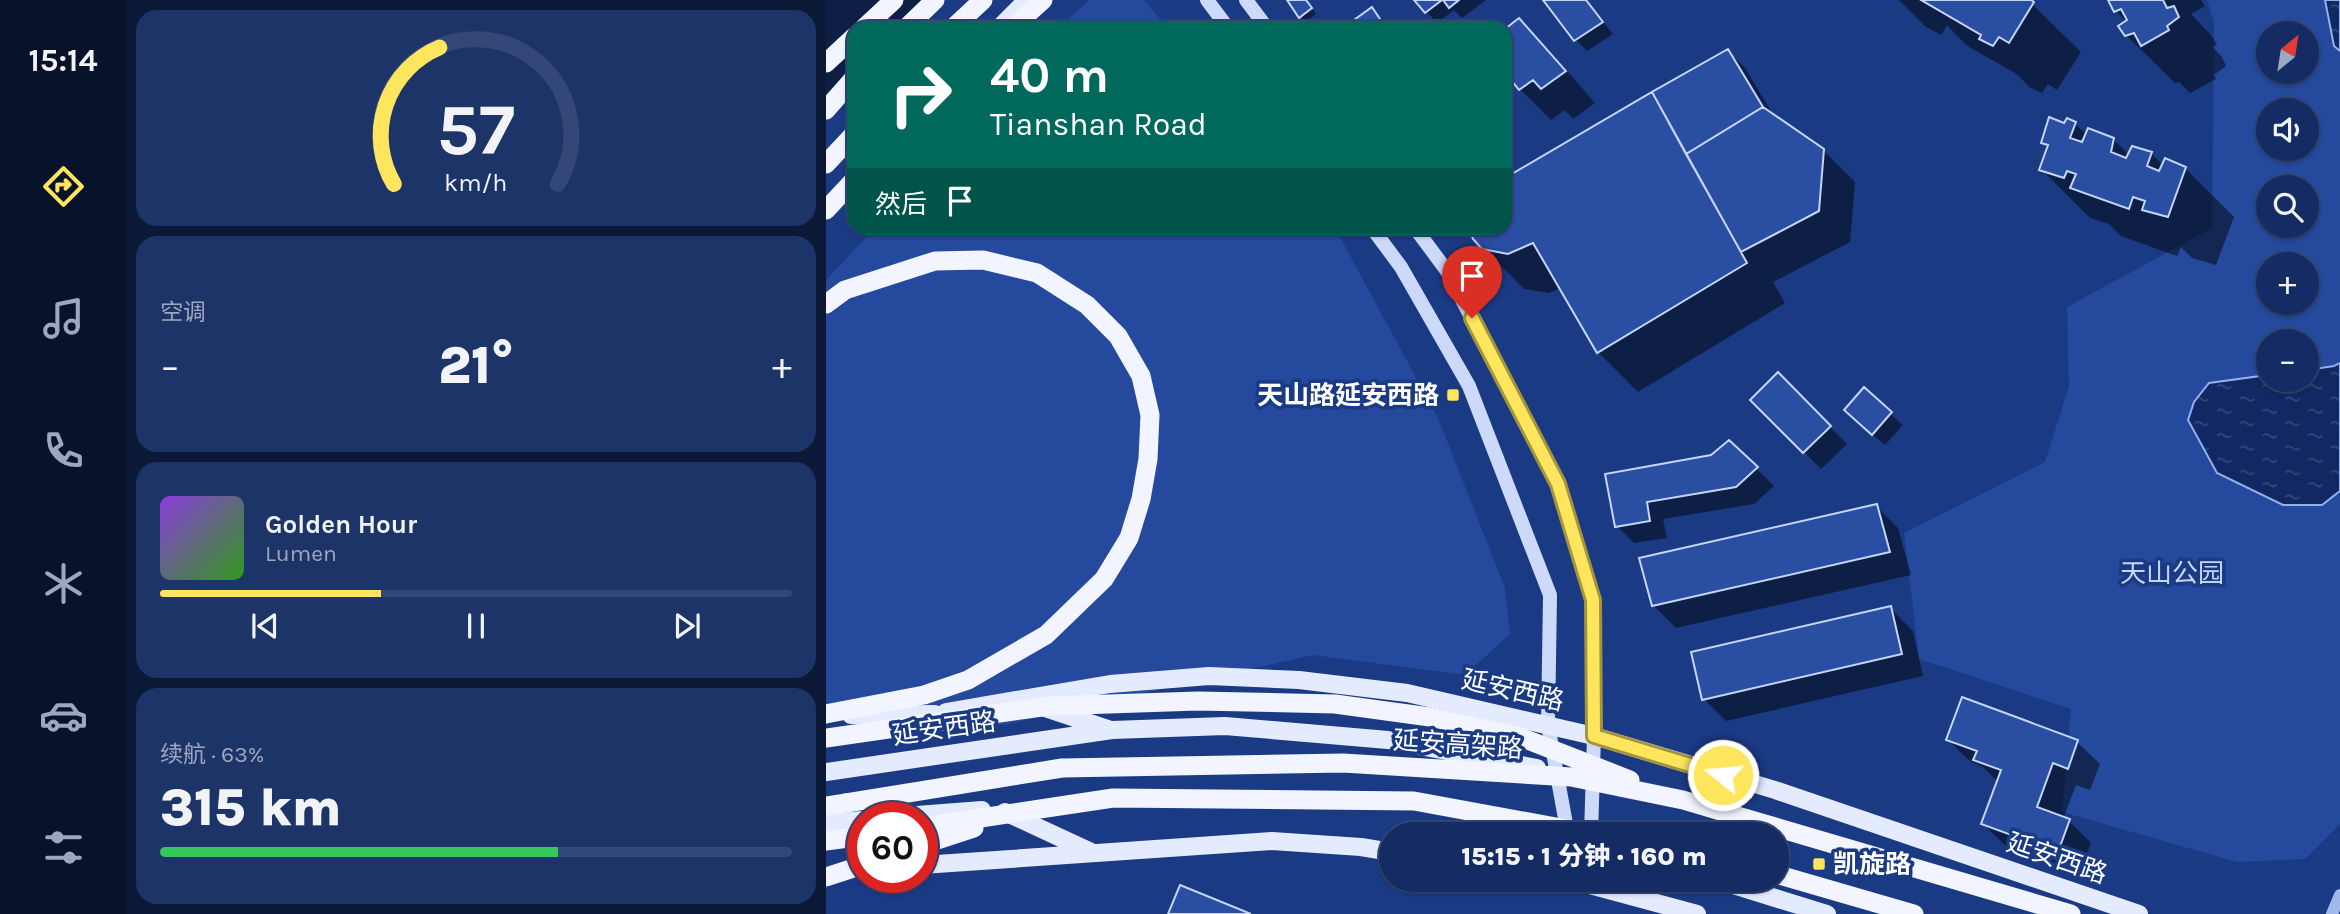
<!DOCTYPE html>
<html lang="zh">
<meta charset="utf-8">
<style>
body{margin:0;font-family:Karla,"Noto Sans SC",sans-serif;background:#1d3469;color:#f1f3f6;height:100vh;display:flex;flex-direction:column;font-size:26px;white-space:nowrap}
*{box-sizing:border-box;margin:0}
p{font-size:23px;color:#9da7be}
.icon{flex:none;width:38px;height:38px;fill:none;stroke:currentColor;stroke-width:2;stroke-linecap:round;stroke-linejoin:round}
.map{position:relative;flex:1;overflow:hidden}
.drawer{display:flex;flex-direction:column;gap:10px;padding:10px;background:#0b1836;width:700px}
.drawer>*{flex:none}
.guide{position:absolute;left:21px;top:21px;width:665px;height:214px;border-radius:21px;box-shadow:0 2px 5px #0004,0 0 0 2px #334878;background:#00695c;color:#fff;overflow:hidden}
.needle{width:46px;rotate:30deg}
.fabs{position:absolute;left:1430px;top:21px;display:grid;gap:14px}
.fabs a{display:grid;place-items:center;width:63px;height:63px;border-radius:50%;background:#142c63;box-shadow:0 2px 5px #0004,0 0 0 2px #334878;font-size:35px}
.speed{position:absolute;left:21px;top:802px;display:flex;gap:14px;font-size:35px;font-weight:700;text-align:center}
.speed>*{display:grid;place-content:center;width:91px;height:91px;border-radius:50%;background:#142c63;box-shadow:0 2px 5px #0004,0 0 0 2px #334878;line-height:1}
.speed .limit{border:10px solid #d22;background:#fff;color:#111}
.pin{position:absolute;display:grid;place-items:center;width:60px;height:60px;color:#fff;margin:-72px -30px;border-radius:50% 50% 50% 0;rotate:-45deg;box-shadow:0 0 7px #0007}
.pin .icon{rotate:45deg}
.me{position:absolute;width:77px;margin:-38px;rotate:287deg;stroke-linejoin:round;filter:drop-shadow(0 0 5px #0008)}
.turn{display:flex;align-items:center;gap:24px;height:147px;padding:0 28px;font-size:32px}
.turn .icon{width:91px;height:91px;stroke-width:2.5}
.turn b{display:block;font-size:49px;line-height:60px}
.then{display:flex;align-items:center;height:66px;padding:0 28px;background:#0003;gap:14px;font-size:26px}
.big{font-size:52px;font-weight:800;line-height:1.1}
.drawer .card{flex:1;display:flex;flex-direction:column;justify-content:center;gap:10px;min-width:0;padding:0 24px;border-radius:21px;background:#1d3469}
.drawer .dial{align-items:center;gap:0}
.dial svg{height:182px;overflow:visible;fill:none;stroke:#334878;stroke-width:7;stroke-linecap:round;text-anchor:middle}
.dial text{fill:#f1f3f6;stroke:none}
.song{display:flex;align-items:center;gap:21px}
.cover{width:84px;height:84px;border-radius:10px;background:linear-gradient(135deg,hsl(270 70% 55%),hsl(110 70% 35%))}
.played{height:7px;border-radius:4px;background:linear-gradient(90deg,#fde55d 35%,#334878 35%)}
.keys{display:flex;justify-content:space-around;direction:ltr}
.heat{display:flex;justify-content:space-between;align-items:center;font-size:38px;direction:ltr}
.charge{height:10px;border-radius:5px;background:linear-gradient(90deg,#34c759 63%,#334878 0)}
.trip{position:absolute;left:553px;top:822px;width:410px;height:70px;border-radius:35px;background:#142c63;box-shadow:0 2px 5px #0004,0 0 0 2px #334878;font-weight:800;line-height:70px;text-align:center}
main{display:flex;flex:1;min-height:0}
.menu{display:flex;flex-direction:column;width:126px;justify-content:space-around;align-items:center;background:#081228;color:#9da7be}
.menu .icon{width:49px;height:49px}
.menu .active{color:#fde55d}
.menu b{font-size:32px;color:#f1f3f6}
.map>svg:first-child{display:block}
</style>
<main>
<nav class="menu">
<b>15:14</b>
<svg class="icon active" aria-label="directions" viewBox="0 0 24 24"><path d="M12 3l9 9-9 9-9-9zM9 14v-3h6M13 9l2 2-2 2"/></svg>
<svg class="icon" aria-label="music" viewBox="0 0 24 24"><path d="M9 18V5l10-2v13"/><circle cx="6" cy="18" r="3"/><circle cx="16" cy="16" r="3"/></svg>
<svg class="icon" aria-label="phone" viewBox="0 0 24 24"><path d="M5 4h4l2 5-3 2q2 4 5 5l2-3 5 2v4C11 20 4 13 5 4z"/></svg>
<svg class="icon" aria-label="climate" viewBox="0 0 24 24"><path d="M12 3v18M4 7l16 10M4 17L20 7"/></svg>
<svg class="icon" aria-label="car" viewBox="0 0 24 24"><path d="M5 17H2v-5l4-1 3-4h7l3 4 3 1v5h-3M9 17h6M6 11h13"/><circle cx="7" cy="17" r="2"/><circle cx="17" cy="17" r="2"/></svg>
<svg class="icon" aria-label="filters" viewBox="0 0 24 24"><path d="M4 7h16M4 17h16"/><circle cx="9" cy="7" r="2"/><circle cx="15" cy="17" r="2"/></svg>
</nav>
<section class="drawer">
<div class="card dial"><svg viewBox="0 0 100 80">
<path d="M14 69A42 42 0 1 1 86 69"/>
<path d="M14 69A42 42 0 0 1 34 9" stroke="#fde55d"/>
<text x="50" y="56" font-size="32" font-weight="700">57</text>
<text x="50" y="72" font-size="11">km/h</text>
</svg></div>
<div class="card"><p>空调</p>
<div class="heat"><a>−</a><b class="big">21°</b><a>+</a></div>
</div>
<div class="card">
<div class="song"><i class="cover"></i><div><b>Golden Hour</b><p>Lumen</p></div></div>
<div class="played"></div>
<div class="keys"><svg class="icon" aria-label="previous" viewBox="0 0 24 24"><path d="M18 5L8 12l10 7zM5 5v14"/></svg><svg class="icon" aria-label="pause" viewBox="0 0 24 24"><path d="M8 5v14M16 5v14"/></svg><svg class="icon" aria-label="next" viewBox="0 0 24 24"><path d="M6 5l10 7-10 7zM19 5v14"/></svg></div>
</div>
<div class="card"><p>续航 · 63%</p><b class="big">315 km</b><div class="charge"></div></div>
</section>
<div class="map">
<svg width="1514" height="914" viewBox="0 0 1514 914">
<defs>
<pattern id="water-ripples" width="26" height="14" patternUnits="userSpaceOnUse" patternTransform="scale(1.75)"><rect width="26" height="14" fill="#112862"/><path d="M2 4q2-2 4 0t4 0M15 11q2-2 4 0t4 0" fill="none" stroke="#35487a"/></pattern>
</defs>
<rect width="100%" height="100%" fill="#1b3a84"/>
<path fill="#24499d" fill-rule="evenodd" d="M 263,0 L 318,0 L 342,28 L 233,28 Z
M 1381,0 L 1514,0 L 1514,824 L 1479,859 L 1411,862 L 1236,812 L 1245,709 L 1093,659 L 1078,533 L 1219,462 L 1243,386 L 1241,307 L 1386,228 L 1388,23 ZM 1442,33 L 1480,33 L 1480,72 L 1442,72 ZM 1442,110 L 1480,110 L 1480,149 L 1442,149 ZM 1442,187 L 1480,187 L 1480,226 L 1442,226 ZM 1442,264 L 1480,264 L 1480,303 L 1442,303 ZM 1442,341 L 1480,341 L 1480,380 L 1442,380 Z
M 49,228 L 509,228 L 612,418 L 679,588 L 684,634 L 639,675 L 487,655 L 178,725 L 0,717 L 0,280 Z"/>
<path fill="url(#water-ripples)" stroke="#93b0ed" stroke-width="2" d="M 1499,0 L 1514,0 L 1514,51 L 1508,46 Z
M 1514,363 L 1514,491 L 1496,505 L 1457,505 L 1391,473 L 1362,420 L 1368,402 L 1383,383 L 1442,375 L 1442,380 L 1480,380 L 1481,370 L 1508,366 Z"/>
<path fill="#0007" d="M 0,0 L 96,0 L 68,28 L 28,28 L 28,67 L 0,94 Z
M 464,0 L 479,0 L 490,14 L 479,22 Z
M 590,0 L 660,0 L 636,18 L 628,10 L 611,23 Z
M 719,0 L 760,0 L 787,34 L 761,51 L 750,40 Z
M 1073,0 L 1202,0 L 1255,52 L 1231,90 L 1222,84 L 1216,93 L 1203,87 L 1192,75 L 1140,45 L 1121,25 L 1115,35 L 1100,27 Z
M 1284,0 L 1375,0 L 1379,6 L 1365,14 L 1385,35 L 1391,45 L 1387,47 L 1396,57 L 1400,66 L 1388,75 L 1390,79 L 1364,93 L 1353,82 L 1349,83 L 1300,35 L 1301,22 L 1290,11 Z
M 692,20 L 724,51 L 769,103 L 747,119 L 739,110 L 725,120 L 694,89 L 679,71 L 679,31 Z
M 902,51 L 919,68 L 948,116 L 997,150 L 1029,182 L 1024,242 L 947,282 L 959,303 L 812,392 L 772,352 L 735,288 L 723,293 L 698,289 L 648,238 L 645,228 L 679,228 L 679,180 Z
M 1249,124 L 1261,135 L 1287,139 L 1303,155 L 1325,153 L 1337,165 L 1359,168 L 1408,217 L 1390,265 L 1366,258 L 1355,247 L 1351,256 L 1295,236 L 1283,224 L 1264,218 L 1215,169 L 1223,148 L 1217,142 L 1239,125 Z
M 952,375 L 1021,444 L 995,469 L 927,400 Z
M 1038,390 L 1077,425 L 1059,445 L 1032,422 Z
M 903,442 L 948,486 L 928,504 L 837,519 L 841,538 L 808,543 L 791,526 L 781,475 L 886,456 Z
M 1050,506 L 1072,528 L 1085,575 L 850,628 L 827,605 Z
M 1064,608 L 1087,631 L 1097,676 L 900,721 L 878,699 Z
M 1122,740 L 1251,742 L 1274,764 L 1264,790 L 1250,785 L 1237,819 L 1243,821 L 1265,843 L 1254,873 L 1180,846 L 1157,824 L 1172,782 L 1157,767 L 1145,762 Z"/>
<path fill="#294ea2" stroke="#c5d5f8" stroke-width="2" d="M 461,0 L 480,0 L 486,8 L 473,18 Z
M 588,0 L 616,0 L 599,13 Z
M 617,0 L 633,0 L 623,8 Z
M 717,0 L 760,0 L 777,22 L 748,41 Z
M 1095,0 L 1205,0 L 1208,2 L 1183,43 L 1173,37 L 1167,46 L 1153,39 L 1155,35 Z
M 1282,0 L 1337,0 L 1341,8 L 1348,6 L 1353,17 L 1341,26 L 1343,30 L 1315,46 L 1308,33 L 1299,36 L 1292,26 L 1301,20 L 1295,9 L 1288,12 Z
M 546,7 L 560,28 L 517,28 Z
M 693,18 L 740,71 L 715,89 L 707,80 L 693,90 L 679,73 L 679,29 Z
M 902,49 L 937,107 L 860,154 L 826,92 Z
M 826,92 L 921,263 L 771,353 L 707,243 L 682,254 L 656,249 L 647,239 L 643,228 L 679,228 L 679,178 Z
M 937,107 L 998,149 L 993,211 L 915,252 L 860,154 Z
M 1223,117 L 1238,123 L 1241,118 L 1250,122 L 1244,138 L 1256,142 L 1262,128 L 1288,138 L 1285,152 L 1300,158 L 1306,146 L 1326,152 L 1321,166 L 1333,171 L 1339,158 L 1360,167 L 1342,217 L 1316,210 L 1319,201 L 1307,197 L 1303,209 L 1244,188 L 1250,174 L 1241,171 L 1238,178 L 1213,170 L 1222,145 L 1215,143 Z
M 952,372 L 1005,426 L 977,453 L 924,400 Z
M 1038,387 L 1066,412 L 1046,435 L 1018,410 Z
M 903,440 L 932,467 L 910,487 L 821,502 L 824,521 L 789,527 L 779,474 L 885,455 Z
M 1051,504 L 1064,552 L 826,606 L 813,558 Z
M 1065,606 L 1076,654 L 876,700 L 865,652 Z
M 1136,697 L 1252,740 L 1242,769 L 1227,763 L 1211,807 L 1244,819 L 1232,852 L 1155,824 L 1175,770 L 1147,760 L 1151,751 L 1120,740 Z
M 354,885 L 425,914 L 342,914 Z"/>
<g fill="none" stroke-linecap="round" stroke-linejoin="round">
<path stroke="#a0b8eb" stroke-width="12" d="M 1506,914 L 1514,895"/>
<path stroke="#ccd9f8" stroke-width="14" d="M 381,0 L 402,28
M 420,0 L 441,28
M 546,228 L 575,267 L 643,386 L 724,595 L 722,725 L 742,835
M 589,228 L 621,271 L 732,484 L 767,600 L 768,736 L 765,835"/>
<path stroke="#e5ebff" stroke-width="18" d="M 173,28 L 201,0
M 219,708 L 282,729
M 120,712 L 284,684 L 383,676 L 473,680 L 581,693 L 768,736 L 949,790 L 1313,914
M 25,715 L 109,714
M 0,772 L 286,730 L 399,726 L 562,740 L 711,768
M 179,812 L 265,852
M 65,817 L 156,810
M 0,823 L 37,820
M 96,865 L 446,841 L 535,847 L 565,852
M 736,880 L 764,885 L 871,914
M 891,880 L 1001,914"/>
<path stroke="#f2f5ff" stroke-width="19" d="M 38,28 L 68,0
M 80,28 L 109,0
M 127,28 L 157,0
M 186,28 L 217,0
M 0,63 L 28,37
M 0,110 L 28,78
M 0,164 L 28,134
M 0,210 L 28,180
M 0,304 L 19,290 L 109,261 L 157,260 L 211,273 L 261,305 L 292,336 L 315,376 L 324,415 L 322,459 L 315,499 L 303,538 L 278,579 L 220,635 L 142,680 L 98,695 L 0,714
M 0,806 L 20,803
M 0,841 L 37,836
M 950,874 L 1088,914"/>
<path stroke="#f2f5ff" stroke-width="19" d="M 0,738 L 223,706 L 372,701 L 509,704 L 604,717 L 694,737 L 804,780
M 20,803 L 236,768 L 517,763 L 745,777 L 857,800 L 1245,914
M 96,827 L 287,798 L 588,801 L 773,835
M 96,845 L 148,828
M 0,877 L 37,865"/>
</g>
<g fill="none" stroke-linecap="round" stroke-linejoin="round">
<defs>
<path id="route" d="M 646,318 L 732,484 L 767,600 L 768,736 L 897,775"/>
</defs>
<use href="#route" stroke="#a4953c" stroke-width="18"/>
<use href="#route" stroke="#fde55d" stroke-width="12"/>
</g>
<g fill="#fde55d" stroke="#1b3a84" stroke-width="2.5">
<rect x="620" y="388" width="14" height="14" rx="3.5"/>
<rect x="986" y="857" width="14" height="14" rx="3.5"/>
</g>
<g text-anchor="middle" stroke-width="7" stroke-linejoin="round" paint-order="stroke">
<g font-size="26" font-weight="bold" fill="#fff" stroke="#1b3a84" text-anchor="end">
<text x="613" y="404">天山路延安西路</text>
<text x="1007" y="873" text-anchor="start">凯旋路</text>
</g>
<g font-size="26" fill="#c5d5f8" stroke="#1b3a84">
<text x="1346" y="582">天山公园</text>
</g>
<g font-size="26" fill="#fff" stroke="#1b3a84">
<text transform="translate(687 690) rotate(13)" y="9">延安西路</text>
<text transform="translate(118 728) rotate(-8)" y="9">延安西路</text>
<text transform="translate(632 744) rotate(4)" y="9">延安高架路</text>
<text transform="translate(1231 858) rotate(19)" y="9">延安西路</text>
</g>
</g>
</svg>
<div class="fabs">
<a><svg class="needle" viewBox="-14 -14 28 28"><path d="M0-13l5 13h-10z" fill="#e53935"/><path d="M0 13l5-13h-10z" fill="#9da7be"/></svg></a>
<a><svg class="icon" aria-label="sound" viewBox="0 0 24 24"><path d="M4 9h4l5-4v14l-5-4H4zM17 9q2 3 0 6"/></svg></a>
<a><svg class="icon" aria-label="search" viewBox="0 0 24 24"><circle cx="10" cy="10" r="6"/><path d="M15 15l6 6"/></svg></a>
<a>+</a>
<a>−</a>
</div>
<div class="speed"><div class="limit">60</div></div>
<div class="pin" style="left:646px;top:318px;background:#d93025"><svg class="icon" aria-label="arrive" viewBox="0 0 24 24"><path d="M6 21V4h12l-3 4 3 4H6"/></svg></div>
<svg class="me" style="left:897px;top:775px" viewBox="-20 -20 40 40"><circle r="17" fill="#fde55d" stroke="#fff" stroke-width="3"/><path d="M0-11L8 9 0 5-8 9z" fill="#fff"/></svg>
<div class="trip">15:15 · 1 分钟 · 160 m</div>
<div class="guide">
<div class="turn"><svg class="icon" aria-label="right" viewBox="0 0 24 24"><path d="M7 20v-9h11M14 6l5 5-5 5"/></svg><div><b>40 m</b>Tianshan Road</div></div>
<div class="then">然后<svg class="icon" aria-label="arrive" viewBox="0 0 24 24"><path d="M6 21V4h12l-3 4 3 4H6"/></svg></div>
</div>
</div>
</main>
